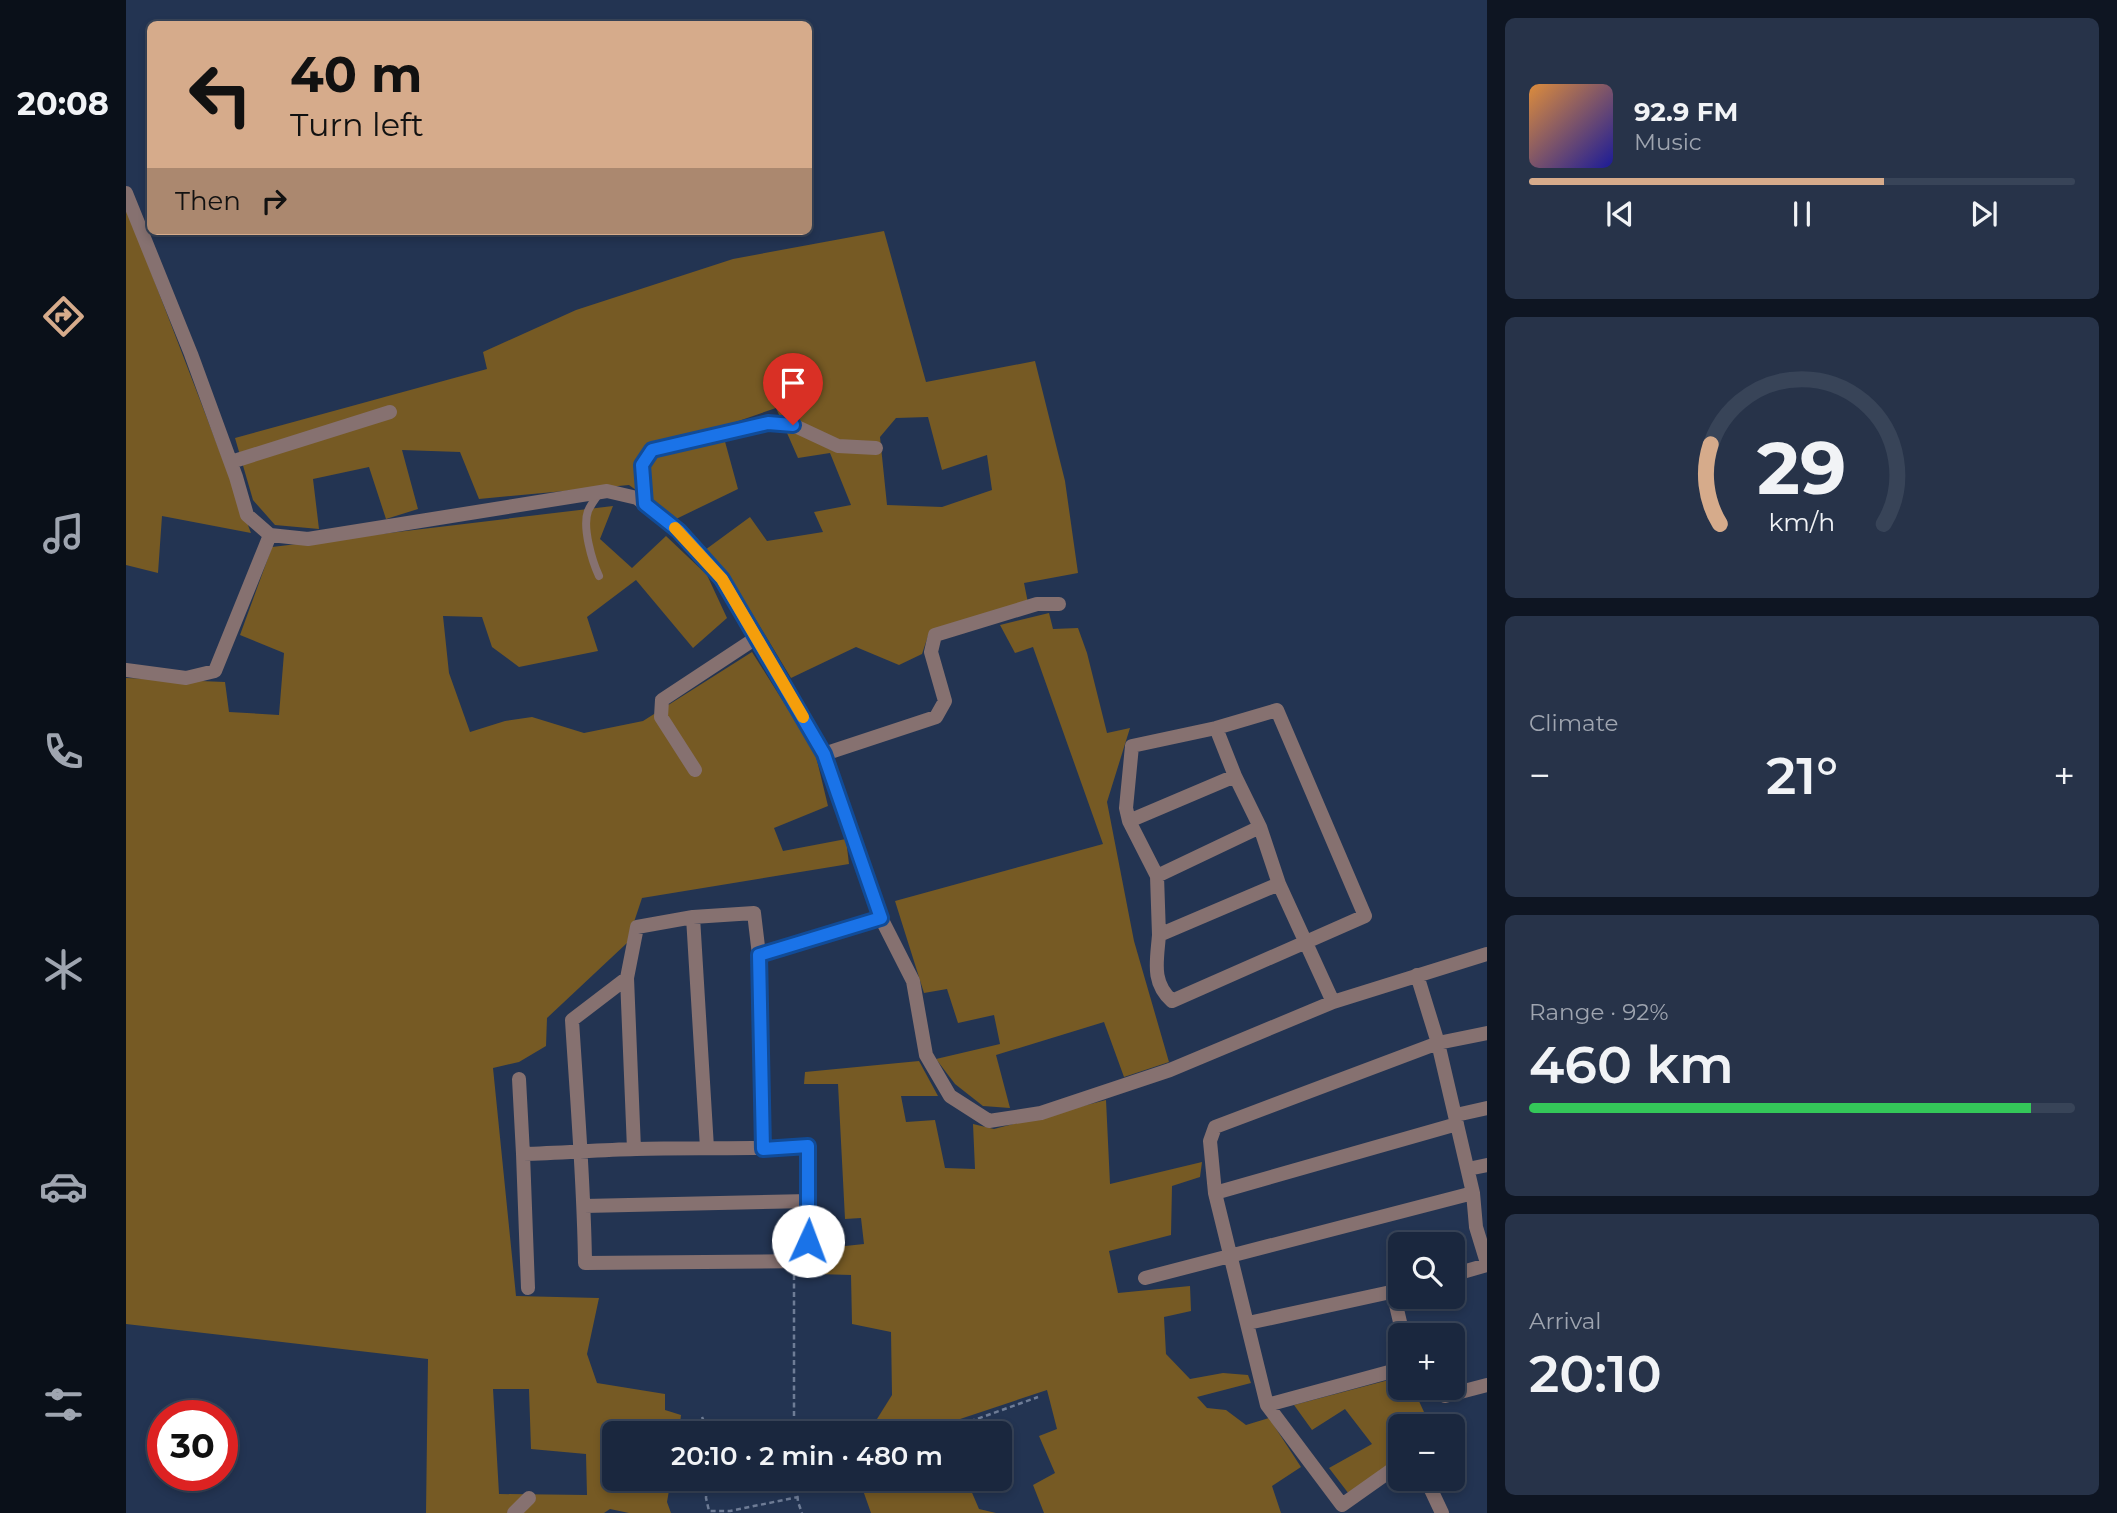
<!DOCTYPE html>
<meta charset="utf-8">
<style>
body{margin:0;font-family:Montserrat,sans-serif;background:#273349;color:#f1f3f6;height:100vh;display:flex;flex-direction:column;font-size:26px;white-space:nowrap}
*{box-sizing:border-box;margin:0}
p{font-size:23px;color:#9fa5b0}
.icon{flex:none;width:38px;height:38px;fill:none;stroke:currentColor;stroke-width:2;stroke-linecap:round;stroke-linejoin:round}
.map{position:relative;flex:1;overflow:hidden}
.sheet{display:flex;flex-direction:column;gap:18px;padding:18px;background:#0e1522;width:630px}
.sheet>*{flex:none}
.hud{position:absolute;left:21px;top:21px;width:665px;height:214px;border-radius:10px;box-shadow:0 4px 10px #0003,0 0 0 2px #384458;background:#d6ab8b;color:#111;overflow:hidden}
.controls{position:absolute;left:1262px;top:1232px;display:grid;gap:14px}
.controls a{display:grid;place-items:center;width:77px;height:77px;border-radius:10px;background:#1a273e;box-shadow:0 4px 10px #0003,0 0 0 2px #384458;font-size:35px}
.speed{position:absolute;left:21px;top:1400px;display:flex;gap:14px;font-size:35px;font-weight:700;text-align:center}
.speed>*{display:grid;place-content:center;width:91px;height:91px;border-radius:50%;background:#1a273e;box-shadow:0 4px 10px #0003,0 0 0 2px #384458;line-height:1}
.speed .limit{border:10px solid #d22;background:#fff;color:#111}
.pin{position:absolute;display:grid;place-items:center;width:60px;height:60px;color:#fff;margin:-72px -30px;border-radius:50% 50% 50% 0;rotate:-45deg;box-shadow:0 0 7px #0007}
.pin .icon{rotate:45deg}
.me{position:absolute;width:77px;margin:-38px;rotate:2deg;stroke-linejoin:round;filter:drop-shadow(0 0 5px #0008)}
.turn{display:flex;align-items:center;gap:24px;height:147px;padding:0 28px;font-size:32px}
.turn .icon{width:91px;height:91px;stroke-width:2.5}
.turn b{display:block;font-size:49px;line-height:60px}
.then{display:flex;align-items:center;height:66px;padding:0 28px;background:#0003;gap:14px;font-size:26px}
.big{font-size:52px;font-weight:600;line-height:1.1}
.sheet .tile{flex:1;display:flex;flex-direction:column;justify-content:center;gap:10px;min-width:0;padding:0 24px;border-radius:10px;background:#273349}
.sheet .dial{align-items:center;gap:0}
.dial svg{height:182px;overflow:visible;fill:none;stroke:#384458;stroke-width:7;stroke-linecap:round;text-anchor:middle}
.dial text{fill:#f1f3f6;stroke:none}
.song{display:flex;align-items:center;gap:21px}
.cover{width:84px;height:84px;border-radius:10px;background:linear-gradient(135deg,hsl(30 70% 55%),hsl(240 70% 35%))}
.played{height:7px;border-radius:4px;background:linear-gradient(90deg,#d6ab8b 65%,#384458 65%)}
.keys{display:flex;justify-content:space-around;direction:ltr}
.heat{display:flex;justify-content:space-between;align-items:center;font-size:38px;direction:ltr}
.charge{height:10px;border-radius:5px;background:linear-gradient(90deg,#34c759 92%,#384458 0)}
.trip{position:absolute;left:476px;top:1421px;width:410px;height:70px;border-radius:10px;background:#1a273e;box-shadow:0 4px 10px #0003,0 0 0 2px #384458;font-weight:600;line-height:70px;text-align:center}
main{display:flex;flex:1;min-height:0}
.tab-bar{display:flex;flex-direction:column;width:126px;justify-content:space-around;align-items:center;background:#0a1019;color:#9fa5b0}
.tab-bar .icon{width:49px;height:49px}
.tab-bar .active{color:#d6ab8b}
.tab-bar b{font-size:32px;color:#f1f3f6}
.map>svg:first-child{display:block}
</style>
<main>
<nav class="tab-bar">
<b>20:08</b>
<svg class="icon active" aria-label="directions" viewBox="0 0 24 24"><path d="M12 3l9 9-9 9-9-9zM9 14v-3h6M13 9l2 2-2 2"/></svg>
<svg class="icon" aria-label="music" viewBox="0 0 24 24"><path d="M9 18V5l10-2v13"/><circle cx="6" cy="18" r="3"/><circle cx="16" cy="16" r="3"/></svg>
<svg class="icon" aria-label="phone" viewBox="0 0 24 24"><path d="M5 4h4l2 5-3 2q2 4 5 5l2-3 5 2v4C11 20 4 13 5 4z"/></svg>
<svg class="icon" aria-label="climate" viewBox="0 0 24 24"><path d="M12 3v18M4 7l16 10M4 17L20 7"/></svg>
<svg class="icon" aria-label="car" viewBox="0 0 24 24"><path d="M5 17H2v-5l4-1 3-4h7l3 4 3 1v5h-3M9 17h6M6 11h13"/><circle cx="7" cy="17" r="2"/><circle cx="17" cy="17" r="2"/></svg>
<svg class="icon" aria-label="filters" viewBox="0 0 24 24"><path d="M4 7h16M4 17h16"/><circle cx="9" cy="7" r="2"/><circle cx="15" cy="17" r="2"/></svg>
</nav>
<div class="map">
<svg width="1361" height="1513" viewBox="0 0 1361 1513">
<rect width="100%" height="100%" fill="#233452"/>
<path fill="#765a24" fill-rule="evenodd" d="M 0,207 L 125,533 L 36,516 L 32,573 L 0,565 Z
M 758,231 L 800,382 L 909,361 L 939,481 L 952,573 L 898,583 L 902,603 L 802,636 L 796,654 L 773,665 L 730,647 L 665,678 L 612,590 L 579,550 L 624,517 L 641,541 L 697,532 L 688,512 L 725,505 L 704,453 L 672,458 L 650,408 L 595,427 L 612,489 L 550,519 L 503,485 L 353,499 L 334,452 L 276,450 L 292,509 L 260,519 L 243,467 L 187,479 L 193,529 L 149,525 L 127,500 L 109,438 L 361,369 L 357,352 L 450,310 L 607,259 ZM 802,417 L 816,470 L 861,455 L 866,490 L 816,507 L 761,505 L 754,437 L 770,418 Z
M 487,506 L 474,539 L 506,568 L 540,536 L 581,575 L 601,618 L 567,648 L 510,580 L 461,617 L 472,651 L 393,667 L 366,647 L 356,617 L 317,616 L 323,673 L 344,732 L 379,721 L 406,717 L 458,733 L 517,721 L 626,652 L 689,752 L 702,806 L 648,828 L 657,851 L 720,839 L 723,864 L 516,898 L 501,943 L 421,1018 L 420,1046 L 393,1062 L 367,1068 L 390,1296 L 473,1298 L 461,1354 L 471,1383 L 539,1394 L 539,1410 L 555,1415 L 553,1433 L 488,1433 L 488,1479 L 545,1479 L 541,1502 L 545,1513 L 503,1513 L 484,1509 L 478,1513 L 300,1513 L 302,1359 L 0,1324 L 0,678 L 99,682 L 103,712 L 153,715 L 158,653 L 114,635 L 146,547 ZM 367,1389 L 403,1389 L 405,1449 L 460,1454 L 461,1495 L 373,1494 Z
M 923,613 L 927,629 L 952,628 L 961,653 L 981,733 L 1004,728 L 981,802 L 1008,941 L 1043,1062 L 998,1077 L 978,1022 L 870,1055 L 884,1108 L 857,1106 L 829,1084 L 810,1059 L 874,1044 L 868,1015 L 832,1023 L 821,989 L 798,993 L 769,901 L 977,844 L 907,647 L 889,653 L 874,625 Z
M 793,1061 L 812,1096 L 775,1096 L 780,1122 L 809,1120 L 819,1168 L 849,1169 L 847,1124 L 868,1129 L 980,1100 L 984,1184 L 1076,1162 L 1074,1177 L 1046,1186 L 1045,1235 L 983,1251 L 992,1293 L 1064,1286 L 1065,1311 L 1038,1317 L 1040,1354 L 1064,1379 L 1097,1373 L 1122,1375 L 1125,1383 L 1071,1397 L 1081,1408 L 1100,1410 L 1120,1425 L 1143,1418 L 1175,1467 L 1146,1486 L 1155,1513 L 918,1513 L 907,1485 L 929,1473 L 913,1436 L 931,1429 L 921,1390 L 792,1433 L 722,1433 L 746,1427 L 766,1395 L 765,1332 L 726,1324 L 725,1275 L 691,1274 L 691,1249 L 738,1244 L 735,1218 L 719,1219 L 712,1084 L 678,1084 L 679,1072 Z
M 1274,1377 L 1274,1388 L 1287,1388 L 1303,1423 L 1320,1426 L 1274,1426 L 1274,1469 L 1226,1498 L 1203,1468 L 1246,1444 L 1219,1409 L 1186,1430 L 1168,1405 Z
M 733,1479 L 780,1479 L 796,1491 L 844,1488 L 853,1509 L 870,1513 L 745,1513 Z"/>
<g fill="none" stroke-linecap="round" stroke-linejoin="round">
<path stroke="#6e7c96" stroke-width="2.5" stroke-dasharray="5 3.5" stroke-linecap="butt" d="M 668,1275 L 668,1433
M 576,1417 L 583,1433
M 812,1433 L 912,1397
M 581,1479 L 580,1498 L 583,1511 L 604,1511 L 672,1497
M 670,1479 L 672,1502 L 676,1513"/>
<path stroke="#867170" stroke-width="8" d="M 473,576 C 466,561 456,527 462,511 C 465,504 470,498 474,492"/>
<path stroke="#867170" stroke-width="14" d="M 0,193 L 65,354 L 110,477 L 121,515 L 144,535 L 182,539 L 481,491 L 511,498 L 553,531 L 596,579 L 698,754 L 755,918 L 787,981 L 800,1055 L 824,1096 L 863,1121 L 915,1113 L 1044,1070 L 1207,1002 L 1361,954
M 105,462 L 264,412
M 519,504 L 516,465 L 526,450 L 641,423 L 667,425 L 712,446 L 750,448
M 0,670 L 60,678 L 89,671 L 144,535
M 1090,728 L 1109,776 L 1134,827 L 1153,884 L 1207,1002
M 698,754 L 810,717 L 819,701 L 805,652 L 809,635 L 911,604 L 933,604
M 569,770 L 535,717 L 536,700 L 630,638
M 1003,821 L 1109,776
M 1031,876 L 1134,827
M 567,917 L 581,1148
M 1033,935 L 1031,876 L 1003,821 L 1000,808 L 1006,746 L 1090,728 L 1151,710 L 1239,916 L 1046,1001 C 1025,982 1031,961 1033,935 L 1153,884
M 633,955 L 755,918
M 1291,975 L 1312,1043 L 1347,1193 L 1350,1227 L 1361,1263
M 501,978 L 508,1149
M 393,1079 L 397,1154 C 435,1153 472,1150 510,1149 C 568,1147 625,1150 682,1146 L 683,1201 L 681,1261 L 459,1263 C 458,1182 451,1101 446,1020 L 501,978 L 511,927 L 567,917 L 628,913 L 633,955 L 637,1149
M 1330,1115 L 1361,1108
M 397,1154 L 402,1288
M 1342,1169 L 1361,1165
M 1089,1193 L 1331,1124
M 458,1206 L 683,1201
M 1326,1275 L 1361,1265
M 1019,1278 L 1347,1193
M 1267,1292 L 1277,1335
M 1122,1323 L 1274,1290
M 1316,1388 L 1319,1396 L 1361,1385
M 1141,1405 L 1274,1369
M 1274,1464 L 1216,1505 L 1141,1405 L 1089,1193 L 1084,1141 L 1089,1127 L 1312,1043 L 1361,1033
M 1300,1479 L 1316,1513
M 388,1513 L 403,1498"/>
</g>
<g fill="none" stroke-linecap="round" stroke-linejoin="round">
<defs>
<path id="route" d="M 667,425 L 642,423 L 526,450 L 516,465 L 519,504 L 553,531 L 596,579 L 698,754 L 755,918 L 633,955 L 637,1149 L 682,1146 L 682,1241"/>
</defs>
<use href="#route" stroke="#114b97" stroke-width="18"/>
<use href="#route" stroke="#1a73e8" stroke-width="12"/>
<path stroke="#f59e0b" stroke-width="12" d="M 549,528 L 596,579 L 677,717"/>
</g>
</svg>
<div class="controls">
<a><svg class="icon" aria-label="search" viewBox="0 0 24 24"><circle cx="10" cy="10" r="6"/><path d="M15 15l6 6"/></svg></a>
<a>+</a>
<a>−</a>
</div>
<div class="speed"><div class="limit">30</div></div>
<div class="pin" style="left:667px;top:425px;background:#d93025"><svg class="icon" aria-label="arrive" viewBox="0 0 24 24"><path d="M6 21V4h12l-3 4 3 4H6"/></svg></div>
<svg class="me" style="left:682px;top:1241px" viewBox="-20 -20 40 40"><circle r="19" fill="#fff"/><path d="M0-13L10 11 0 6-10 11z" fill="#1a73e8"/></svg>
<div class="trip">20:10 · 2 min · 480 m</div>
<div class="hud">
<div class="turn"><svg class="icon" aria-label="left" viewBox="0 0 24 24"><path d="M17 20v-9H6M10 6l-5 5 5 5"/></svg><div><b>40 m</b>Turn left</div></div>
<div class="then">Then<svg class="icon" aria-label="right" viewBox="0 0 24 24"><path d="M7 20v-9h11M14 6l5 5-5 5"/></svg></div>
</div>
</div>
<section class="sheet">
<div class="tile">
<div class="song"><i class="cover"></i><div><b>92.9 FM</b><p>Music</p></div></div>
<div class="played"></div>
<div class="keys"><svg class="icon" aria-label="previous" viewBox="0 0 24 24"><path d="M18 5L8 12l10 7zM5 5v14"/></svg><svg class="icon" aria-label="pause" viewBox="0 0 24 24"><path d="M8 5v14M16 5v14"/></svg><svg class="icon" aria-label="next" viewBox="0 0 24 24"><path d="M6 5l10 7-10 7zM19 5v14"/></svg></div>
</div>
<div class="tile dial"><svg viewBox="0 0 100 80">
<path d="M14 69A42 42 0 1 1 86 69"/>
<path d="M14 69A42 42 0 0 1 10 34" stroke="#d6ab8b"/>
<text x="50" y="56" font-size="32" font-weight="700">29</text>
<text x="50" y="72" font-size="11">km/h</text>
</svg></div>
<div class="tile"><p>Climate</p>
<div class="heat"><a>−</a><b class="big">21°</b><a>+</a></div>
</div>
<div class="tile"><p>Range · 92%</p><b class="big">460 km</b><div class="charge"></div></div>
<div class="tile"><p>Arrival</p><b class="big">20:10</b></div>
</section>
</main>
